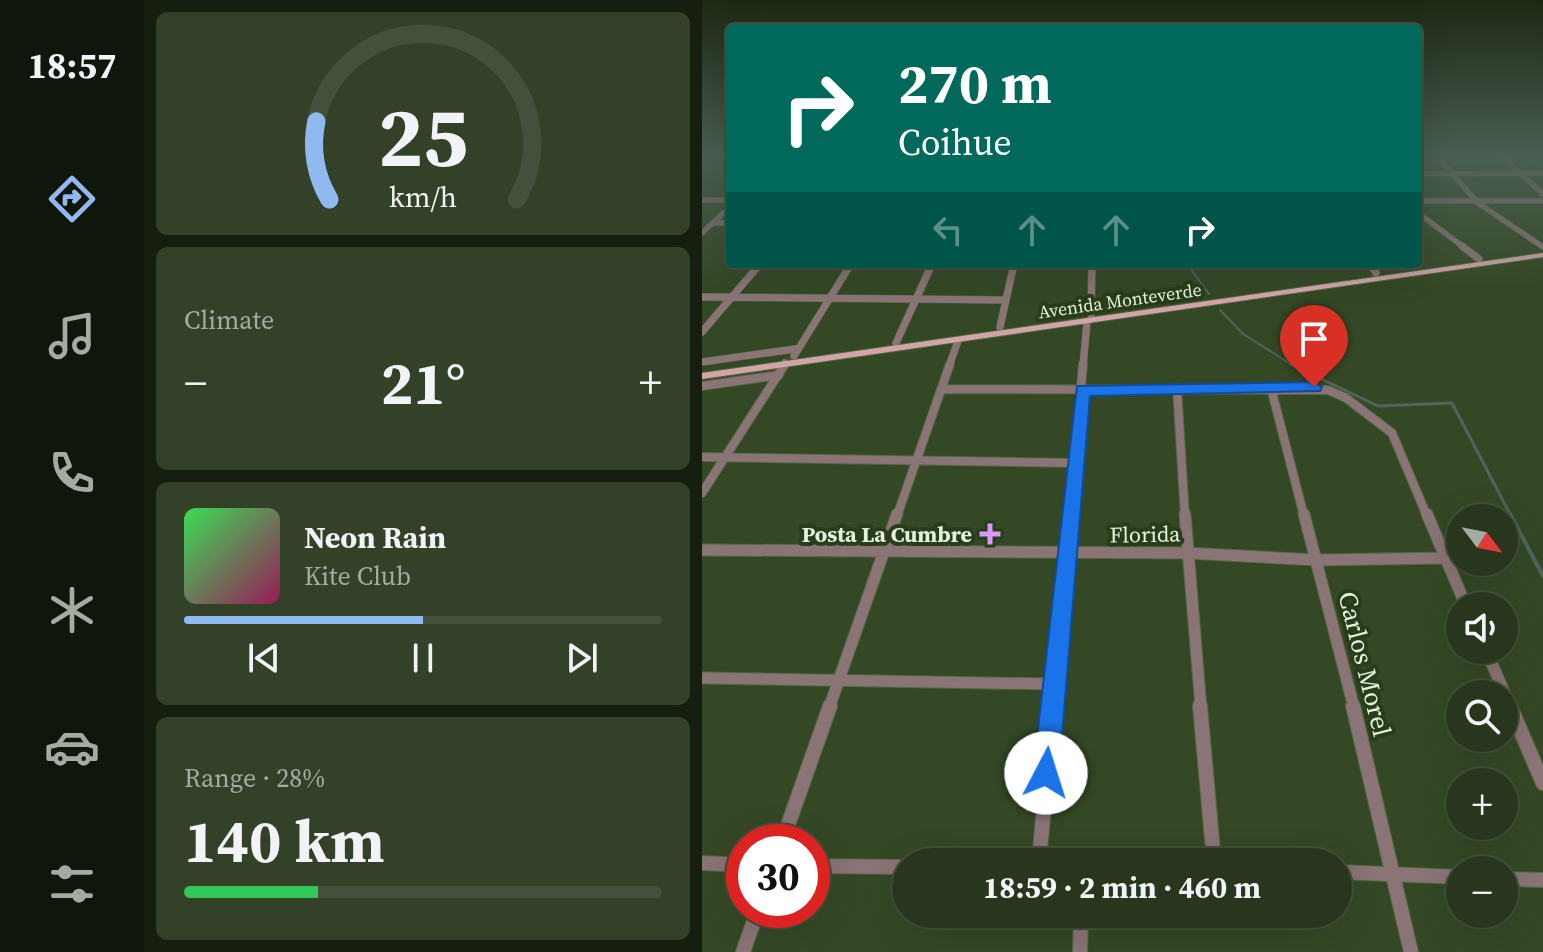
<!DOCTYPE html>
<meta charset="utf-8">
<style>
body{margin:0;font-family:"Source Serif 4",serif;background:#334129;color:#f1f3f6;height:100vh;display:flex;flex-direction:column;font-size:30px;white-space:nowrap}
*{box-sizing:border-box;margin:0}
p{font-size:26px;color:#a4aba3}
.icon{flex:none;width:44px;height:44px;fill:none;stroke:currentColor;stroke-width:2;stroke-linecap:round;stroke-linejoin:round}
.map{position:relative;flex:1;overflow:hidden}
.panel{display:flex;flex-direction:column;gap:12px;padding:12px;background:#151e0f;width:558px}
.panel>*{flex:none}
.banner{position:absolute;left:24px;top:24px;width:696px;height:244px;border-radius:8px;box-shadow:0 8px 32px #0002,0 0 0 2px #43503b;background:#00695c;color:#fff;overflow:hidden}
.needle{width:52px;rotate:122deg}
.buttons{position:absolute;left:744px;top:504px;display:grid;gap:16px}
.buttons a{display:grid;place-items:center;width:72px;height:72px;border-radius:50%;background:#27361c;box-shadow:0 8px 32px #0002,0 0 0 2px #43503b;font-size:40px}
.speed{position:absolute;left:24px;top:824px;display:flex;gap:16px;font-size:40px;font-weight:700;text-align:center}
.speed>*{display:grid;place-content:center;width:104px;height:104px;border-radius:50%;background:#27361c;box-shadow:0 8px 32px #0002,0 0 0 2px #43503b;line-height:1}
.speed .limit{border:12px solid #d22;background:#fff;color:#111}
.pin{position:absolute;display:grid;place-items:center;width:68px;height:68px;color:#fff;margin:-82px -34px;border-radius:50% 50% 50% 0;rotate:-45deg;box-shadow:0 0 8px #0007}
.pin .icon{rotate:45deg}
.me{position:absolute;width:88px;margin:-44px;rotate:5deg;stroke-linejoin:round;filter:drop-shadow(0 0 6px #0008)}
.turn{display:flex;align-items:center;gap:28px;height:168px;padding:0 40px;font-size:36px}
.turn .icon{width:104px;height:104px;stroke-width:2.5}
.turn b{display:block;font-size:56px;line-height:68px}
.lanes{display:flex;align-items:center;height:76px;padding:0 40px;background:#0003;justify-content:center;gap:40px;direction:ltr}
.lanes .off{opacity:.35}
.big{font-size:60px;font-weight:700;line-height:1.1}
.panel .tile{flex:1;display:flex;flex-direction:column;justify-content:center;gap:12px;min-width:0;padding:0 28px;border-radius:12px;background:#334129}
.panel .dial{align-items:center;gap:0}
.dial svg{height:208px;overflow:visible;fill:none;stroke:#43503b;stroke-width:7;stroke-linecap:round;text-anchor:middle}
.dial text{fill:#f1f3f6;stroke:none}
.song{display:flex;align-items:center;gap:24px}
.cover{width:96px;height:96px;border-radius:12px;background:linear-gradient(135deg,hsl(130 70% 55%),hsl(330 70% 35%))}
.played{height:8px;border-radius:4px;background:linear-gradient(90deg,#90b9f0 50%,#43503b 50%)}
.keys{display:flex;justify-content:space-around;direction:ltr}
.heat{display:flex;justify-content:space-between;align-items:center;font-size:44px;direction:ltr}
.charge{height:12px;border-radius:6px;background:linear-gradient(90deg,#34c759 28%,#43503b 0)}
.trip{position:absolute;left:190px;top:848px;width:460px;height:80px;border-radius:40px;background:#27361c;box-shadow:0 8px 32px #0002,0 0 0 2px #43503b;font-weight:700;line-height:80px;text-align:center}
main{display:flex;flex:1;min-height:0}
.menu{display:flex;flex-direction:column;width:144px;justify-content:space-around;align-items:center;background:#10160b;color:#a4aba3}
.menu .icon{width:56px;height:56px}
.menu .current{color:#90b9f0}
.menu b{font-size:36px;color:#f1f3f6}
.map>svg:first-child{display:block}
</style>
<main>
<nav class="menu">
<b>18:57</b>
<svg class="icon current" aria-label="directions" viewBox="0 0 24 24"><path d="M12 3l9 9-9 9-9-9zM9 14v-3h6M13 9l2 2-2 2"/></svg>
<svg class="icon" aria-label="music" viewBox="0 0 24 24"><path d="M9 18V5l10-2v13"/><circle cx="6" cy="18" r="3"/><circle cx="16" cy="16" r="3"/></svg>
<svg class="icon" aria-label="phone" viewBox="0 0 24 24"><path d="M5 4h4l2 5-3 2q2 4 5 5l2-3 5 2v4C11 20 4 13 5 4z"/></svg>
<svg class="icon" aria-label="climate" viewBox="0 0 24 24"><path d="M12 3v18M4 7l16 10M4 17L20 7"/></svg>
<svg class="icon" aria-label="car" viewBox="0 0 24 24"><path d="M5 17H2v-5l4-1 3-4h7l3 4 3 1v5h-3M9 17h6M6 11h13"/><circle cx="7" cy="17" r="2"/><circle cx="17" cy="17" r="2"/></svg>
<svg class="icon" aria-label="filters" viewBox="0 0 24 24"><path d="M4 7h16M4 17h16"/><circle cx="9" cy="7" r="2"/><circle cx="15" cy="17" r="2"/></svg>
</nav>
<section class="panel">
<div class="tile dial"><svg viewBox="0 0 100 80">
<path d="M14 69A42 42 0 1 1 86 69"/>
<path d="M14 69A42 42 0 0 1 9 39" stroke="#90b9f0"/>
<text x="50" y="56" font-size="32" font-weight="700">25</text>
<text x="50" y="72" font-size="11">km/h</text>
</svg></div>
<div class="tile"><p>Climate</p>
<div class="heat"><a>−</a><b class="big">21°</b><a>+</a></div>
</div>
<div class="tile">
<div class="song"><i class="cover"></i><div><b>Neon Rain</b><p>Kite Club</p></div></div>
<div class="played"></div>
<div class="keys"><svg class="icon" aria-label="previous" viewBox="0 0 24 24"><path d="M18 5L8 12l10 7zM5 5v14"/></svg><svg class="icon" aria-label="pause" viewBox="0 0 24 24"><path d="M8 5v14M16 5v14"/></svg><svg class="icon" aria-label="next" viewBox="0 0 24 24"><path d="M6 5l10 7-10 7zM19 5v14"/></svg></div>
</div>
<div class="tile"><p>Range · 28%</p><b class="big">140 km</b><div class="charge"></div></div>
</section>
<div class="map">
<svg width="841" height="952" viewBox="0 0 841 952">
<rect width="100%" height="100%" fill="#344825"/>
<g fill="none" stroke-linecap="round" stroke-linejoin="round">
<path stroke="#50645d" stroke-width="2" d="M 485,264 L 507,294
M 518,310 L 541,334 L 592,366"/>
<path stroke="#50645d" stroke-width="3" d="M 588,364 L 676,406 L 750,403 L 809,516"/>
<path stroke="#50645d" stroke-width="4" d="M 808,514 L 841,576"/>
<defs>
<path id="minor-far4" d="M 734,155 L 776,203 L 841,247
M 798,155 L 841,194
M 716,174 L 841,173
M 0,200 L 28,200
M 716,201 L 841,201
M 716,213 L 763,248
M 11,223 L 28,223
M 0,233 L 28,207"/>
<path id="minor-far3" d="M 760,246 L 777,259
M 668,264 L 674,273
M 0,297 L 301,300
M 389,315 L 390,264
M 298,327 L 312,264
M 0,332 L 58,264
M 194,343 L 230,264
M 92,356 L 149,264
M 0,362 L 93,349
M 81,366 L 83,363
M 247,366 L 256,341
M 381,366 L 385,322"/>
<path id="minor-far2" d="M 0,386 L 77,375
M 475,388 L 483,516
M 569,388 L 602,516
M 239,389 L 626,390 L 644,398 L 690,433 L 725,516
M 0,457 L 373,463
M 0,493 L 83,364
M 195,516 L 248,364
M 368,516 L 381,364"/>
<path id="minor-far1" d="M 483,514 L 499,708
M 602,514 L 652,708
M 725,514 L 764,606
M 0,550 L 485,553 L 615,560 L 743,558
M 784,650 L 809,708
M 0,678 L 352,684
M 127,708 L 195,514
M 351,708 L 368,514"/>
<path id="minor" d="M 498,706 L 512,862
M 651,706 L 709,952
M 808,706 L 841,783
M 80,842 L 128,706
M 337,862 L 351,706
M 0,863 L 42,865
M 110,866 L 204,867
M 636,872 L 758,877
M 802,879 L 841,880
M 41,952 L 56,910
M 378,952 L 379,914"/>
<path id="major" d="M 841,253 L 841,257 L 0,379 L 0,373 Z"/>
</defs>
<use href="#minor-far4" stroke="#546646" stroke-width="6"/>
<use href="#minor-far3" stroke="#546646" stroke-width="8"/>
<use href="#minor-far2" stroke="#546646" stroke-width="10"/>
<use href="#minor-far1" stroke="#546646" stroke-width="13"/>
<use href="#minor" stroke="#546646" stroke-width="16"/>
<use href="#major" stroke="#546646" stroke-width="2"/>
<use href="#minor-far4" stroke="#8a7475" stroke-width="5"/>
<use href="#minor-far3" stroke="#8a7475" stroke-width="7"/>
<use href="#minor-far2" stroke="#8a7475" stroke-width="8"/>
<use href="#minor-far1" stroke="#8a7475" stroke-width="11"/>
<use href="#minor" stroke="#8a7475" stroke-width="14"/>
<use href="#major" fill="#d1a5a8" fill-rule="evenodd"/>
</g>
<linearGradient id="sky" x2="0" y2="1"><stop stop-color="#1d2814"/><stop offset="0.54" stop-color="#4a5e51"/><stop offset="1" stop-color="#4a5e51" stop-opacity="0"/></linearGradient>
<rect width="841" height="288" fill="url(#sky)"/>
<path fill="#1a73e8" stroke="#114b97" stroke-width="2" d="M 612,382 L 620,387 L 618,391 L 388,396 L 357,773 L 354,783 L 344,786 L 335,783 L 331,773 L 375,386 Z"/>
<path fill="#d89bf8" stroke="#2a3d1b" stroke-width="3" d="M284 522h8v8h8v8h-8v8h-8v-8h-8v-8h8z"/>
<g text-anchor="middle" stroke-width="8" stroke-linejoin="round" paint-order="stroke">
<g font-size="18" fill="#e4f1dc" stroke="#2a3d1b">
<text transform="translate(418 301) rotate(-8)" y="6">Avenida Monteverde</text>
</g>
<g font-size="22" font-weight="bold" fill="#e4f1dc" stroke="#2a3d1b" text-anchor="end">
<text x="270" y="542">Posta La Cumbre</text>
</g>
<g font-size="22" fill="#e4f1dc" stroke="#2a3d1b">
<text transform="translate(443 534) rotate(-1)" y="8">Florida</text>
</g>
<g font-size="26" fill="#e4f1dc" stroke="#2a3d1b">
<text transform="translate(663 664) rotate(76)" y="9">Carlos Morel</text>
</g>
</g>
</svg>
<div class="buttons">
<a><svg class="needle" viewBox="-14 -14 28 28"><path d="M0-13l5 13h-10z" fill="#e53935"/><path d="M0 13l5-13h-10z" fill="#a4aba3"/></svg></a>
<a><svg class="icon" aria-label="sound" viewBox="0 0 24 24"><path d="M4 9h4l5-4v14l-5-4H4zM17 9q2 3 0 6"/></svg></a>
<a><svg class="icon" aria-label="search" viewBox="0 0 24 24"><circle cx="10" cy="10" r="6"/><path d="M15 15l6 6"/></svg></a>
<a>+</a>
<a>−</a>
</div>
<div class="speed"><div class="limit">30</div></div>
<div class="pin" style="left:612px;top:387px;background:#d93025"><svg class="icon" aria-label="arrive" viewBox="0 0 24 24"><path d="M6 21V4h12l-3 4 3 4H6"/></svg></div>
<svg class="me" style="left:344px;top:773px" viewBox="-20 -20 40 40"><circle r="19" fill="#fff"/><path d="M0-13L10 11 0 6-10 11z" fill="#1a73e8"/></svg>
<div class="trip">18:59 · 2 min · 460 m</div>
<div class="banner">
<div class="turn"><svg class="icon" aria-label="right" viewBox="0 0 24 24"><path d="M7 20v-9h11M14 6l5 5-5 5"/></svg><div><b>270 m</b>Coihue</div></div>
<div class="lanes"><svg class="icon off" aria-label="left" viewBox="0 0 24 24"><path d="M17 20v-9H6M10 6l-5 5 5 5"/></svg><svg class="icon off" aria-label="ahead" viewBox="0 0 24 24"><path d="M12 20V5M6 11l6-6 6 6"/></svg><svg class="icon off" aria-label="ahead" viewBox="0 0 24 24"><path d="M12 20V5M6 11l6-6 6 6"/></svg><svg class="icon" aria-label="right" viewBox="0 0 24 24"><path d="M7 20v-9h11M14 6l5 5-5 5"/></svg></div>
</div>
</div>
</main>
